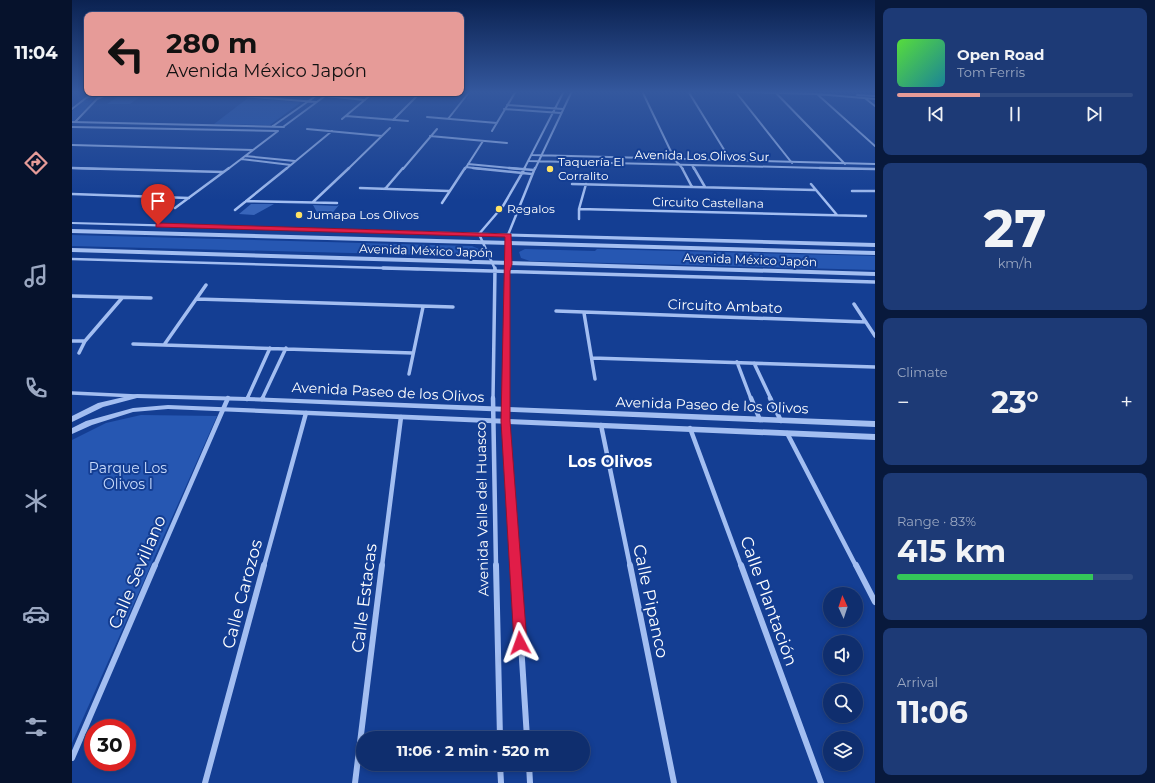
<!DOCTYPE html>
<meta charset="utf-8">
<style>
body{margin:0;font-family:Montserrat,sans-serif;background:#1d3a76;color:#f1f3f6;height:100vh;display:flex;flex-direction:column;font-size:15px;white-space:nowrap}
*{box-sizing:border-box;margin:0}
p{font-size:13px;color:#9ba8c2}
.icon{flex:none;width:22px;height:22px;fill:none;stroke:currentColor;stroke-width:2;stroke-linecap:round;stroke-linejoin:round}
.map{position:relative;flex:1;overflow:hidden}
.details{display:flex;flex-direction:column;gap:8px;padding:8px;background:#08193c;width:280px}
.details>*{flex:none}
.banner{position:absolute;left:12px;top:12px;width:380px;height:84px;border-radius:8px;box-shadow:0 2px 6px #0003,0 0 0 1px #2f4a81;background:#e69b98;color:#111;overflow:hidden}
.needle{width:26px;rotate:357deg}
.buttons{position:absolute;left:751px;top:587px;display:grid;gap:8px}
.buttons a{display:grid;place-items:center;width:40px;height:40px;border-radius:50%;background:#0f2e6e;box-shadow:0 2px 6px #0003,0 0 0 1px #2f4a81;font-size:20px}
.speed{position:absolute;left:12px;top:719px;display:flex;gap:8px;font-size:20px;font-weight:700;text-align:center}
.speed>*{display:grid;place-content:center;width:52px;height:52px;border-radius:50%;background:#0f2e6e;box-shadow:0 2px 6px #0003,0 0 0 1px #2f4a81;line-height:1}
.speed .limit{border:6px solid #d22;background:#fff;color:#111}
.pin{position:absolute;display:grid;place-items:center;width:34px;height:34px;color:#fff;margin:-41px -17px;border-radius:50% 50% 50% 0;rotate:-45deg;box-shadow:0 0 4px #0007}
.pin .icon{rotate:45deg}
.me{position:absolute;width:44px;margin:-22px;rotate:356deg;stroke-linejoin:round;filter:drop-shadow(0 0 3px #0008)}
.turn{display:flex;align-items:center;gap:14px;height:84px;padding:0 16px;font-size:18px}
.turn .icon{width:52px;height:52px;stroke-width:2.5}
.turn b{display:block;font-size:28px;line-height:34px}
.big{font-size:30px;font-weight:700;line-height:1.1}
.details .tile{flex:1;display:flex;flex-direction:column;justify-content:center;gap:6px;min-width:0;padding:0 14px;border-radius:8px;background:#1d3a76}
.details .dial{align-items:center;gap:0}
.dial b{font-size:52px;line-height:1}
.song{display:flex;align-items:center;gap:12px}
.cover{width:48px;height:48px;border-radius:6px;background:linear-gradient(135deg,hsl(110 70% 55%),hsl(190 70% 35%))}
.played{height:4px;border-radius:2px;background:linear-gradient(90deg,#e69b98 35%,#2f4a81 35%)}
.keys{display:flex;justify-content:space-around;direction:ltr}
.heat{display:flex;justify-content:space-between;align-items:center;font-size:22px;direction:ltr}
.charge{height:6px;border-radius:3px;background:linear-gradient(90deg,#34c759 83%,#2f4a81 0)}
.trip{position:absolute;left:284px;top:731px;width:234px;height:40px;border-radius:20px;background:#0f2e6e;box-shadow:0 2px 6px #0003,0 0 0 1px #2f4a81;font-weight:700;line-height:40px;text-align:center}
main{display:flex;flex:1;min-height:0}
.menu{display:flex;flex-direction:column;width:72px;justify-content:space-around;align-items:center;background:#06122c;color:#9ba8c2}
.menu .icon{width:28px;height:28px}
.menu .selected{color:#e69b98}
.menu b{font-size:18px;color:#f1f3f6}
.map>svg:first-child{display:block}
</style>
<main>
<nav class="menu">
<b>11:04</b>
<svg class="icon selected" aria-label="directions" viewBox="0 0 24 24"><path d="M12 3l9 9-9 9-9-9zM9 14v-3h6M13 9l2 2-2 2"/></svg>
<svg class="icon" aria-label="music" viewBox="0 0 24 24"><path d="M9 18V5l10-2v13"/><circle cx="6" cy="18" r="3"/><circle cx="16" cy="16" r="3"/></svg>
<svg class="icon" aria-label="phone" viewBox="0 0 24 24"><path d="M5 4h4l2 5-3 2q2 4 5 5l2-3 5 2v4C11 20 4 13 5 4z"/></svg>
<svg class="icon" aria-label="climate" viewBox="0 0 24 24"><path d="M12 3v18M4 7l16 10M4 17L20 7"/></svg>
<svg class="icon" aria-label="car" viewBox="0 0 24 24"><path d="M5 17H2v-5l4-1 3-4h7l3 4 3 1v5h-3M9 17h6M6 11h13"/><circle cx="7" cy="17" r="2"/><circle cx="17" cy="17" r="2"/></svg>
<svg class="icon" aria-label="filters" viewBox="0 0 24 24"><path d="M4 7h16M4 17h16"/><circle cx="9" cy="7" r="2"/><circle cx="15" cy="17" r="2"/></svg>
</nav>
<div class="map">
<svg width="803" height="783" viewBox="0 0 803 783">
<rect width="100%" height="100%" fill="#143e93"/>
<path fill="#2657b2" d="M 24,93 L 34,93 L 23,99 L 2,121 L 0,121 L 0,111 L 15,98 Z
M 51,93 L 73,93 L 58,104 L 35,104 Z
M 176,98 L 227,102 L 228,103 L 198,125 L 142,124 Z
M 0,235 L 400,246 L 407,249 L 406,252 L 397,256 L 0,246 Z
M 453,249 L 523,251 L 525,249 L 803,256 L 803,270 L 458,261 L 449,258 L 447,252 Z
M 69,415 L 145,416 L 0,743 L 0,440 L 34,423 Z"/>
<path fill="#3865ba" d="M 179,204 L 202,204 L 182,215 L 167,214 Z
M 241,205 L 265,206 L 267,205 L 257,217 L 247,216 Z"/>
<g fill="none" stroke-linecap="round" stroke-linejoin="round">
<path stroke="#a3bef1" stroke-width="2" d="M 570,91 L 603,160 L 611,169
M 616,91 L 659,161
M 632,91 L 745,94 L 803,99
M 663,91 L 720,163
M 702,91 L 773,164
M 134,93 L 244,102
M 257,93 L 297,96
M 745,94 L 803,146
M 785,95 L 803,96
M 254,96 L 293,100
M 794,99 L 803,106
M 435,105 L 491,109
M 0,109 L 14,98 L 24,93
M 432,109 L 489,113
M 274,116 L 336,121
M 355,117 L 425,123
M 270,119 L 301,93
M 376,119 L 398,91
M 321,120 L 348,93
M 0,122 L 212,127
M 3,122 L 25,99 L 38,93
M 201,126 L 248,93
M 0,127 L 206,131
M 211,127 L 257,93
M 235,129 L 310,136
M 420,131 L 444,91
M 358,136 L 435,143
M 0,145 L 181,150
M 460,155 L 803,164
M 173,156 L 223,161
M 169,159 L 219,165
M 457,161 L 791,169
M 396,164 L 448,169
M 620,165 L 622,169
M 394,167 L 410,169
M 0,168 L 28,169
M 156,169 L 206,131
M 214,169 L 260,131
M 276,169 L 318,128
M 331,169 L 365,129
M 393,169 L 411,141
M 452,169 L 492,91
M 463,169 L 500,91"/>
<path stroke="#a3bef1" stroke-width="2.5" d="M 0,168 L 151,172
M 401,168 L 460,174
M 437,168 L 462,170
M 610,168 L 620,187
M 622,168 L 633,187
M 748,168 L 803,169
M 500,184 L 743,190
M 739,184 L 765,215
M 288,188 L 377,191
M 313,189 L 331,168
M 780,191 L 803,191
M 0,194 L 117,198
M 174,201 L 265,203
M 241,202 L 277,168
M 370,203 L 393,168
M 103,208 L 157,168
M 507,209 L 794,216
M 163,210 L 215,168
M 507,219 L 507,209 L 514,184
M 0,259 L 346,269
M 423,269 L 407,234 L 431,206 L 453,168
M 435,269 L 436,235 L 463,168"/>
<path stroke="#a3bef1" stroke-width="3.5" d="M 311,268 L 803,282
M 0,296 L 79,298
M 124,299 L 381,307
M 782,304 L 803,336
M 484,311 L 794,322
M 512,313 L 523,379
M 0,341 L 13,341
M 61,344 L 341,353
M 92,345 L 134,285
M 7,353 L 13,341 L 50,298
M 520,358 L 803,367
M 665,362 L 679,399
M 682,363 L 699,399
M 337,374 L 351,307
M 0,393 L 64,396
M 175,399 L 198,348
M 190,399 L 214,348
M 421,399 L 423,268
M 434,399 L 436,268"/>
<path stroke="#a3bef1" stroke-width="4.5" d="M 421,398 L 424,566
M 434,398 L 434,421 L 444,566
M 679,398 L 688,420
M 698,398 L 709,421
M 175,399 L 176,398
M 190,399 L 191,398
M 529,425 L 558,566
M 618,428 L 669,566
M 715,433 L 784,566
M 83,566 L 156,398
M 192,566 L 234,413
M 310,566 L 329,417"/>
<path stroke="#a3bef1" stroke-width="6" d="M 424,565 L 428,738
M 444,565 L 455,738
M 558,565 L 602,783
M 669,565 L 749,783
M 784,565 L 803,602
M 0,758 L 83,565
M 428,764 L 429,783
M 457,764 L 458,783
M 133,783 L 192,565
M 283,783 L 310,565"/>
<path fill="#a3bef1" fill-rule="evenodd" d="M 0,222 L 803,243 L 803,247 L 0,224 Z
M 0,229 L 803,251 L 803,255 L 0,233 Z
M 0,248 L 803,272 L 803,276 L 0,252 Z
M 65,394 L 175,397 L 803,421 L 803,427 L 175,401 L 65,398 L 31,407 L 0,422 L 0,416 L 26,403 Z
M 96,405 L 803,434 L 803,440 L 96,409 L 61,412 L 20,425 L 0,434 L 0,428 L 14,421 L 61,408 Z"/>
</g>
<linearGradient id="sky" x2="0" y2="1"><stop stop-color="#0b2251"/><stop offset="0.46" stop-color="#34589e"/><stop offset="1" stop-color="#34589e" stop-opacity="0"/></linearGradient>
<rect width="803" height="200" fill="url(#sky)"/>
<path fill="#e11d48" stroke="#92132f" d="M 86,223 L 439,234 L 440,264 L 438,271 L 438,421 L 455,643 L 453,647 L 448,649 L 444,647 L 442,643 L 429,421 L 433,237 L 84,227 L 84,224 Z"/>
<g fill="#ffe264" stroke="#143e93" stroke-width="1.5">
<circle cx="478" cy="169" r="4"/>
<circle cx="427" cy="209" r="4"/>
<circle cx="227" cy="215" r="4"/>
</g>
<g text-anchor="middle" stroke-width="4" stroke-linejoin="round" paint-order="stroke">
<g font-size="12" fill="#fff" stroke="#143e93">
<text transform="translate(630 156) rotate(1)" y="4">Avenida Los Olivos Sur</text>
<text transform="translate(636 203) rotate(1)" y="4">Circuito Castellana</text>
<text transform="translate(354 251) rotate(2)" y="4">Avenida México Japón</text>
<text transform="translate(678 260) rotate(2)" y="4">Avenida México Japón</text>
</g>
<g font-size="12" fill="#fff" stroke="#143e93" text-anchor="start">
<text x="486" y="166">Taquería El<tspan x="486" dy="14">Corralito</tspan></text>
<text x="435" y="213">Regalos</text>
<text x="235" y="219">Jumapa Los Olivos</text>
</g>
<g font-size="14" fill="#fff" stroke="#143e93">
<text transform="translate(653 306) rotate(2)" y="5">Circuito Ambato</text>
<text transform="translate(316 392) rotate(3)" y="5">Avenida Paseo de los Olivos</text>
<text transform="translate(640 405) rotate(2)" y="5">Avenida Paseo de los Olivos</text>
<text transform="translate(410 509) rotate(-91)" y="5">Avenida Valle del Huasco</text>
</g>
<g font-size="14" fill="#cadcfc" stroke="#143e93">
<text x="56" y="473">Parque Los<tspan x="56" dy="16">Olivos I</tspan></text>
</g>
<g font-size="16" font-weight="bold" fill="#fff" stroke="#143e93">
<text x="538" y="467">Los Olivos</text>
</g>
<g font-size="17" fill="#fff" stroke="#143e93">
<text transform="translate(65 572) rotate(-67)" y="6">Calle Sevillano</text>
<text transform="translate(170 594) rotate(-75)" y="6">Calle Carozos</text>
<text transform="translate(292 598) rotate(-83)" y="6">Calle Estacas</text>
<text transform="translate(579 601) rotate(78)" y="6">Calle Pipanco</text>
<text transform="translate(697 601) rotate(70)" y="6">Calle Plantación</text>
</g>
</g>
</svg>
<div class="buttons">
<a><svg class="needle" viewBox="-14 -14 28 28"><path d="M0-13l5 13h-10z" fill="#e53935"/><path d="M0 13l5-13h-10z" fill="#9ba8c2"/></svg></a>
<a><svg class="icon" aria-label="sound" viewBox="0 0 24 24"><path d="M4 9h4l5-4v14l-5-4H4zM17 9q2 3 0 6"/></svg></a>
<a><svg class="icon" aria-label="search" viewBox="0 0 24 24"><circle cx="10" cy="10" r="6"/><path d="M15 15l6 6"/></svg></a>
<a><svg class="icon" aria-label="layers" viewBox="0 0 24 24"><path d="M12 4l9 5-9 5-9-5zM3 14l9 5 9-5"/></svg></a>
</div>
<div class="speed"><div class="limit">30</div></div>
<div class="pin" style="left:86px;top:225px;background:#d93025"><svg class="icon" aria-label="arrive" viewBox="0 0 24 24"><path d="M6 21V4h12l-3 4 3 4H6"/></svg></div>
<svg class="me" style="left:448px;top:643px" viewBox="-20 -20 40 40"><path d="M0-17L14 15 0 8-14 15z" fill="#e11d48" stroke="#fff" stroke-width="4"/></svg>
<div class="trip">11:06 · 2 min · 520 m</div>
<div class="banner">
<div class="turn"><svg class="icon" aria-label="left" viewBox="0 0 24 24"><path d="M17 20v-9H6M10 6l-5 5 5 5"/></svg><div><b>280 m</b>Avenida México Japón</div></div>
</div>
</div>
<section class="details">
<div class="tile">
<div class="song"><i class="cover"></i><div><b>Open Road</b><p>Tom Ferris</p></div></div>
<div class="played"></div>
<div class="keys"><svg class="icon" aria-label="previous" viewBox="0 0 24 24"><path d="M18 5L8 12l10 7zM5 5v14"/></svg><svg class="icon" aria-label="pause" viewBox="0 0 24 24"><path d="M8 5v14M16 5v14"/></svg><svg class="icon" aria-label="next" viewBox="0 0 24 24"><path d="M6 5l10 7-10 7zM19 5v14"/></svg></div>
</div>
<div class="tile dial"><b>27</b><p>km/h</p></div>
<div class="tile"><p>Climate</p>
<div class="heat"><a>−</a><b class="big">23°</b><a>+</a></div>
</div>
<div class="tile"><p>Range · 83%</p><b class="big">415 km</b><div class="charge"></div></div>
<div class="tile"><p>Arrival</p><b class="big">11:06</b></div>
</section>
</main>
